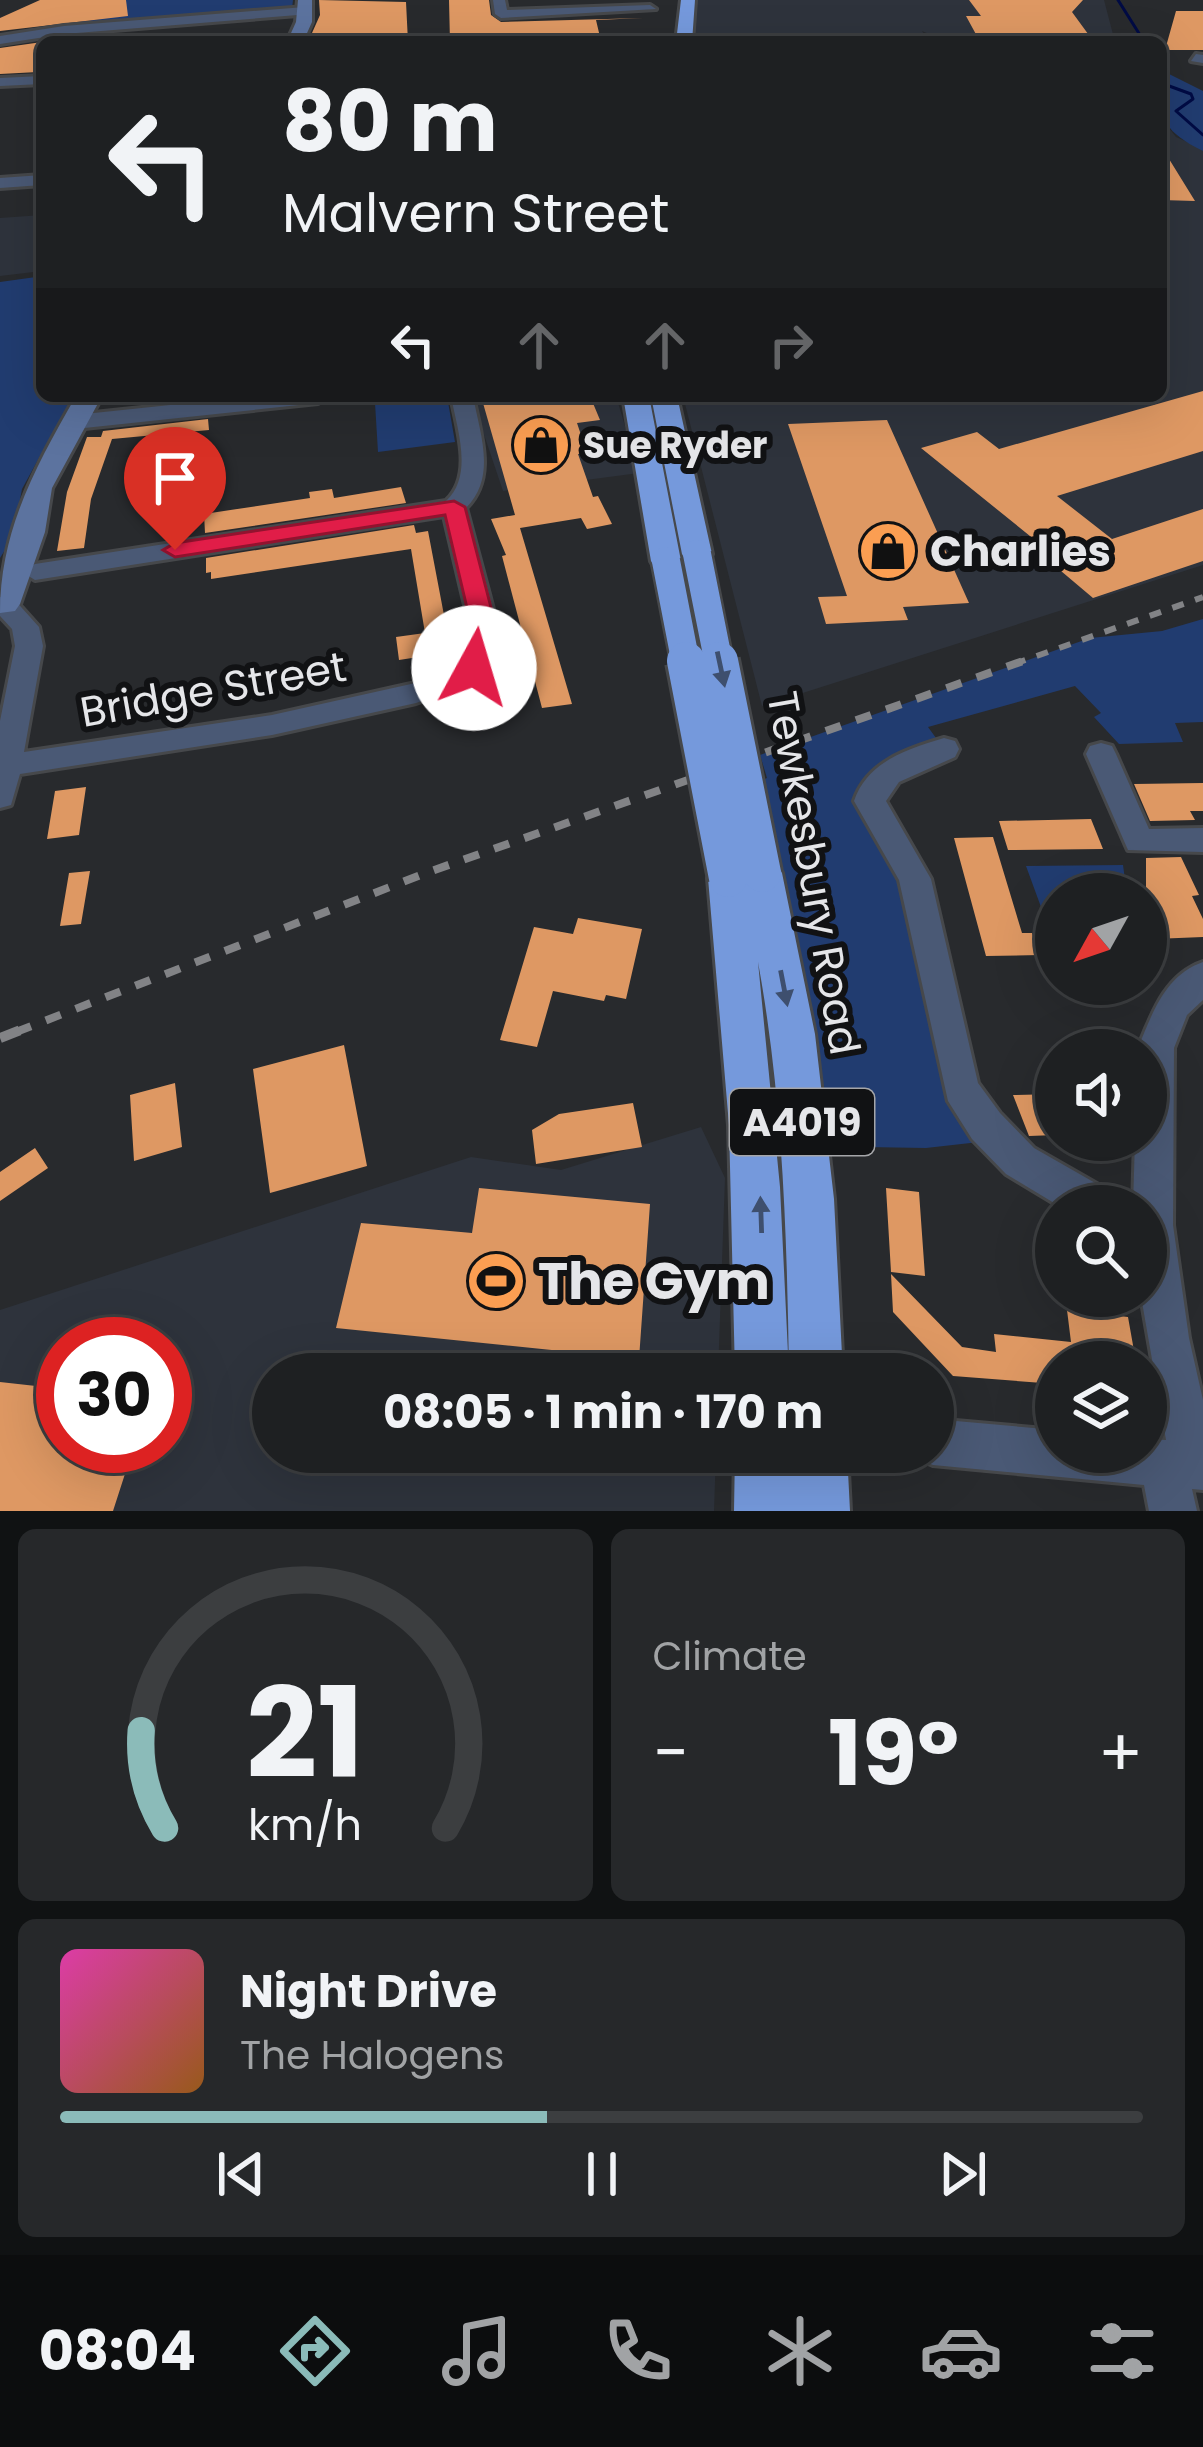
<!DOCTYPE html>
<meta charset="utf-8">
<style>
body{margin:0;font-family:Poppins,sans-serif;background:#26282a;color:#f1f3f6;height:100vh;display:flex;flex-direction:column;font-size:45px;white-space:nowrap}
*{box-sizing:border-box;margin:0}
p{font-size:39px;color:#a1a3a5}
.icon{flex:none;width:66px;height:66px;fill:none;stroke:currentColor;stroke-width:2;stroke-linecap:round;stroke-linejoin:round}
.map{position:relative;height:1511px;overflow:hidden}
.details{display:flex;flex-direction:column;gap:18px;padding:18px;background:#101213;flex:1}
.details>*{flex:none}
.hud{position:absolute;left:36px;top:36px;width:1131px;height:366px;border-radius:18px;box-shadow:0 12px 48px #0002,0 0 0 3px #3c3e40;background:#1e2022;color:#f1f3f6;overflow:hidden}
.needle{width:78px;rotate:230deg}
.controls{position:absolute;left:1035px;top:873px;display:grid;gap:24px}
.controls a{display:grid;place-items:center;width:132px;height:132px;border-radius:50%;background:#1e2022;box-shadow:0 12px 48px #0002,0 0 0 3px #3c3e40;font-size:60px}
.speed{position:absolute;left:36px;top:1317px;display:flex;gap:24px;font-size:60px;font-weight:700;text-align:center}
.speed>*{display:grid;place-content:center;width:156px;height:156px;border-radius:50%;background:#1e2022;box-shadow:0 12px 48px #0002,0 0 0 3px #3c3e40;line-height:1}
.speed .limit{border:18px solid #d22;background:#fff;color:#111}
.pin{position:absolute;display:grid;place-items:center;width:102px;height:102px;color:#fff;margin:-123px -51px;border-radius:50% 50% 50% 0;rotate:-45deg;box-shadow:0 0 12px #0007}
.pin .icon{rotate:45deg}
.me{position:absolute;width:132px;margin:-66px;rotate:6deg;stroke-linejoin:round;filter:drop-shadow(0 0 9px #0008)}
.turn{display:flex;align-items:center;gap:42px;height:252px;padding:0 48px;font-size:54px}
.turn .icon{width:156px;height:156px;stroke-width:2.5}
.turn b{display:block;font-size:84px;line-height:102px}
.lanes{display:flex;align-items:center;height:114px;padding:0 48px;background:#0003;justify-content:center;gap:60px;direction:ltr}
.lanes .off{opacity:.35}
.big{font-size:90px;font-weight:700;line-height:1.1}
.details .widget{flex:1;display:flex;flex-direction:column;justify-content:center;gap:18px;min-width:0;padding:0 42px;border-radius:18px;background:#26282a}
.details .dial{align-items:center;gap:0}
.dial svg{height:312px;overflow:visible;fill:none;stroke:#3c3e40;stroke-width:7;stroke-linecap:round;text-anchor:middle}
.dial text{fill:#f1f3f6;stroke:none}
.song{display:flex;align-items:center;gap:36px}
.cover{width:144px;height:144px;border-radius:18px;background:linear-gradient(135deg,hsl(320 70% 55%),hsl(30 70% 35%))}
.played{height:12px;border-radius:6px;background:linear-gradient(90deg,#8bbbb9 45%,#3c3e40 45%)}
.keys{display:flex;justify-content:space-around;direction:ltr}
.heat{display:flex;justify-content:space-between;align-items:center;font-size:66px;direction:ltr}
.details .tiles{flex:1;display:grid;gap:18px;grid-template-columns:1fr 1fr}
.widget:last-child{grid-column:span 2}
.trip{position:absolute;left:252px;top:1353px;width:702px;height:120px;border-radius:60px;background:#1e2022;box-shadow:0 12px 48px #0002,0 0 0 3px #3c3e40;font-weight:700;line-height:120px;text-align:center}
.tabs{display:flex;height:192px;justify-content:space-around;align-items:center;background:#0c0d0e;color:#a1a3a5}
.tabs .icon{width:84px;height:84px}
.tabs .active{color:#8bbbb9}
.tabs b{font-size:54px;color:#f1f3f6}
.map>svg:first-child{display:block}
</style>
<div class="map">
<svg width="1203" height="1511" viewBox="0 0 1203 1511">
<rect width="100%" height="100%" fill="#282a2d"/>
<path fill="#2e333c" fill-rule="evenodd" d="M 689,0 L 1104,0 L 1115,42 L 947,42 L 922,31 L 930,42 L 693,42 Z
M 1161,118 L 1176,137 L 1203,149 L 1203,565 L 762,706 L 683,396 L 1161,396 Z
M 42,215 L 42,271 L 0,276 L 0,218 Z
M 471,396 L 616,396 L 639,473 L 503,491 Z
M 701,1127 L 725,1178 L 718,1374 L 273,1374 L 273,1452 L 716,1452 L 714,1511 L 0,1511 L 0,1310 L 471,1157 L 561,1170 ZM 63,1344 L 165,1344 L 165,1446 L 63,1446 Z"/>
<path fill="#213c70" d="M 126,0 L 293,0 L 292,9 L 71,28 L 70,23 L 101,19 Z
M 1161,65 L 1169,74 L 1203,91 L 1203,151 C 1155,127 1161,114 1161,65 Z
M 36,277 L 42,396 L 73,396 L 22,489 L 13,537 L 0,558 L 0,282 Z
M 447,396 L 455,442 L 378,452 L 375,403 Z
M 1203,619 L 1203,722 L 1175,723 L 1183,742 L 1119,744 L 1094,717 L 1101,713 L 1075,686 L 928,727 L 944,749 L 877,782 L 961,1089 L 997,1140 L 926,1148 L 804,1146 L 746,787 L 767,778 L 760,755 L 1090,638 L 1162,631 Z
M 1123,865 L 1127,894 L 1056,894 L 1056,948 L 1026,866 Z"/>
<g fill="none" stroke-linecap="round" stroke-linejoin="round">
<path stroke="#000b44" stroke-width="3" d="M 1118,0 L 1140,35 L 1139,42
M 1161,83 L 1191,94 L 1193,99 L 1176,111 L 1203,135"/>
</g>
<path fill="#de9863" d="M 40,0 L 126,0 L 128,16 L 0,31 L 0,18 Z
M 319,0 L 406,2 L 408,42 L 383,42 L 383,35 L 308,42 L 320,15 Z
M 449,0 L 489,0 L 491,15 L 501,22 L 643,18 L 596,20 L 600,37 L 450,42 Z
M 969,0 L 1083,0 L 1072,12 L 1091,38 L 978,38 L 966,16 L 981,16 Z
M 1176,11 L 1203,11 L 1203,50 L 1165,50 Z
M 42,42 L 38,72 L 0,74 L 0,48 Z
M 1161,146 L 1195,201 L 1161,200 Z
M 1203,391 L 1203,451 L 1057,496 L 1112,539 L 1203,509 L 1203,561 L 1093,598 L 1048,560 L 1056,557 L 921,448 L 977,432 L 999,449 Z
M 481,396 L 590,396 L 600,420 L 577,423 L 587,453 L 578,454 L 593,497 L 598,496 L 612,524 L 587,529 L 581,518 L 520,528 L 572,704 L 542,708 L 502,556 L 506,555 L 491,519 L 515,515 Z
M 208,419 L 209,430 L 112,439 L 91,499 L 84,548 L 57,551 L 67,492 L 87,437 L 101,437 L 103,431 Z
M 887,420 L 969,603 L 903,607 L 908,620 L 826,624 L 818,597 L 847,596 L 788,424 Z
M 401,487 L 406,503 L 205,533 L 204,514 L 310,498 L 309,492 L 332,489 L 334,498 Z
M 414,525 L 416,533 L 428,531 L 451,652 L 399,660 L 396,637 L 425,633 L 411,549 L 211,579 L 211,572 L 206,573 L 206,558 Z
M 1203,783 L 1203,811 L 1190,811 L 1195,820 L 1150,821 L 1134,784 Z
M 86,787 L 79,835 L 47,839 L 55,791 Z
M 1091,819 L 1103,849 L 1008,850 L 999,821 Z
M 993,837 L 1022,933 L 1032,933 L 1040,955 L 986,956 L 954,838 Z
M 1181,857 L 1199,895 L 1192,896 L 1203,919 L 1203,937 L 1154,939 L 1146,917 L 1146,858 Z
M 90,871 L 81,924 L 60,926 L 69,873 Z
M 578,918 L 642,929 L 626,999 L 606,995 L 604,1001 L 553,991 L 537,1047 L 500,1040 L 534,927 L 573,934 Z
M 344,1045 L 367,1166 L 270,1193 L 253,1069 Z
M 175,1083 L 182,1147 L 134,1161 L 130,1095 Z
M 1056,1094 L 1056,1135 L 1029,1136 L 1013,1095 Z
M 633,1103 L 642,1147 L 536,1164 L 532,1130 L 559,1114 Z
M 35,1148 L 48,1168 L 0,1201 L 0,1172 Z
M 479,1188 L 650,1204 L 639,1359 L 336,1328 L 361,1223 L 472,1233 Z
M 886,1188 L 919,1192 L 925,1276 L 891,1272 Z
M 891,1274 L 962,1347 L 996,1352 L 994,1334 L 1071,1342 L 1067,1310 L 1128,1317 L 1136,1362 L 1056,1362 L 1056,1384 L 953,1376 L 893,1312 Z
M 0,1382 L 63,1389 L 63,1446 L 134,1446 L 113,1511 L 0,1511 Z"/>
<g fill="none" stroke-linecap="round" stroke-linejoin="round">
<defs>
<path id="street" d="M 493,0 L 505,0 L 507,10 L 650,5 L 656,9 L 501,18 L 495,14 Z
M 305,7 L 310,14 L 64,34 L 0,44 L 0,36 L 64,26 Z
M 1196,54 L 1203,55 L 1203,63 L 1191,61 Z
M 42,76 L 42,84 L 0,86 L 0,78 Z
M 42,175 L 42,185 L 0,188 L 0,178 Z
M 257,396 L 329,396 L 318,403 L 75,429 L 64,422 L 75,415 Z
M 451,396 L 473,396 C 480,434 497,477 466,508 L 501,639 L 496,658 L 474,683 L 416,703 L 272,735 L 20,774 L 11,805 L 0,808 L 0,721 L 15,646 L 12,629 L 0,616 L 0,597 L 13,598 L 39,627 L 43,646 L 24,752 L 272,715 L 411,684 L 454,669 L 469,655 L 473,639 L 444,516 L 35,580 L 22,572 L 35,564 L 446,501 C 474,475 457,429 451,396 Z
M 944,738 L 955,741 L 959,749 L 955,757 L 899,782 L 886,801 L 931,879 L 978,1083 L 1000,1113 L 1034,1148 L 1111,1192 L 1117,1206 L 1059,1206 L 1006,1174 L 972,1139 L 948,1101 L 899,880 L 854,801 C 867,762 907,749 944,738 Z
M 1101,743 L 1112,746 L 1116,754 L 1149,829 L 1203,828 L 1203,852 L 1128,850 L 1086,754 L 1090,746 Z
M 1203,962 L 1203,1000 L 1187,1015 L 1174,1048 L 1173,1225 L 1189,1338 L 1203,1400 L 1203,1490 L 1192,1489 L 1197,1511 L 1149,1511 L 1144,1485 L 933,1465 L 917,1458 L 914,1452 L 933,1452 L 933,1419 L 1056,1430 L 1056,1452 L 1146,1452 L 1146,1439 L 1166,1440 L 1141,1296 L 1146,1296 L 1146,1206 L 1133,1206 L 1135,1140 L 1146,1140 L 1146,1050 L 1138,1048 C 1152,1014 1165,975 1203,962 Z"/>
<path id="secondary" d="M 298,0 L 312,0 L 312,22 L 303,42 L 287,42 L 296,22 Z
M 76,396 L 102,396 L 52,488 L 45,532 L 20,604 L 15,611 L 0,613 C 0,530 36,466 76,396 Z"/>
<path id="highway" d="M 681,0 L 695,0 L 692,42 L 676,42 Z
M 623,396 L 649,396 L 681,561 L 677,568 L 655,568 L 651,561 Z
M 651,396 L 677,396 L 712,554 L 708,561 L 686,561 L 682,554 Z
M 762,858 L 776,862 L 782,873 L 815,1034 L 834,1199 L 843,1374 L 789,1374 C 787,1236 783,1099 758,962 L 780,1187 L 789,1374 L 735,1374 L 729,1125 L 708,878 L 714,867 L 728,862 L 744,870 L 748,862 Z
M 735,1452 L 791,1452 L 792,1511 L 734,1511 Z
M 791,1452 L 847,1452 L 850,1511 L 792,1511 Z"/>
</defs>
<use href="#street" stroke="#46484b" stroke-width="6"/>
<use href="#secondary" stroke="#46484b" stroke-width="6"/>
<use href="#highway" stroke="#46484b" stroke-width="6"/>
<use href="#street" fill="#4a5975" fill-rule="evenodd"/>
<use href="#secondary" fill="#5c739f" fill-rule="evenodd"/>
<use href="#highway" fill="#7599dc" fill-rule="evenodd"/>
<path stroke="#828386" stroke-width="6" stroke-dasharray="12 12" stroke-linecap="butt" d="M 1014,664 L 1203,597"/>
<path stroke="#828386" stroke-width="8" stroke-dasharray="16 16" stroke-linecap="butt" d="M 16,1032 L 426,873 L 1023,661"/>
<path stroke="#828386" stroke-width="10" stroke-dasharray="21 21" stroke-linecap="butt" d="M 0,1038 L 23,1029"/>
<defs>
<path id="highway-bridge-far1" d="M 697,554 L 719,664
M 666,561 L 686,664"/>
<path id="highway-bridge" d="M 686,661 L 728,878
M 719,661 L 762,873"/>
</defs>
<use href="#highway-bridge-far1" stroke="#46484b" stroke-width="33" stroke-linecap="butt"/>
<use href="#highway-bridge" stroke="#46484b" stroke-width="44" stroke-linecap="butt"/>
<use href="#highway-bridge-far1" stroke="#7599dc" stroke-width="28"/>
<use href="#highway-bridge" stroke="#7599dc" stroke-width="38"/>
</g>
<defs><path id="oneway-solid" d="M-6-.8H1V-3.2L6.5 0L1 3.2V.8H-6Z" transform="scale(3)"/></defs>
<g fill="#3e4f6e">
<use href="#oneway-solid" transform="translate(721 669) rotate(78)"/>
<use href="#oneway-solid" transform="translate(784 988) rotate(79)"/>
<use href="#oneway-solid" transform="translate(761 1215) rotate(-92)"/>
</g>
<path fill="#e11d48" stroke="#92132f" stroke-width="3" d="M 454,501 L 465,507 L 499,638 L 483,674 L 474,676 L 462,668 L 474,638 L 445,515 L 175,557 L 163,550 L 175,543 Z"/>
<defs>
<symbol id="shop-disc" viewBox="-11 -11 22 22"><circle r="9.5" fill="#fb9e52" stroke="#111214"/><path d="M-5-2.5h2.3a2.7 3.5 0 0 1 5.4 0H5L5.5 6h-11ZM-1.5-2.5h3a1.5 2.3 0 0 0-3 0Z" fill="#111"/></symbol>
<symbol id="stadium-disc" viewBox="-11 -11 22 22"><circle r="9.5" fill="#fb9e52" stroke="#111214"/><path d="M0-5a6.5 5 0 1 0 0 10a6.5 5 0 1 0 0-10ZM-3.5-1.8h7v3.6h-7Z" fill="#111"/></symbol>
</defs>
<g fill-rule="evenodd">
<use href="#shop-disc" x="508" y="412" width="66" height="66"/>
<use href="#shop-disc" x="855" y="518" width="66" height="66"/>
<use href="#stadium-disc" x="463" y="1248" width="66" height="66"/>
</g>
<g text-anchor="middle" stroke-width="12" stroke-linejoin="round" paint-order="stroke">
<g font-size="36" font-weight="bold" fill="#e5e6e9" stroke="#111214" text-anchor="start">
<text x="583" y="458">Sue Ryder</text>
</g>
<rect fill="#111214" stroke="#a5a6a9" stroke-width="3" x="730" y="1089" width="144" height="66" rx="9"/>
<g font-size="39" font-weight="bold" fill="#e5e6e9">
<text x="802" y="1136">A4019</text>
</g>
<g font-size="42" font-weight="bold" fill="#e5e6e9" stroke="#111214" text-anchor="start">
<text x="930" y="566">Charlies</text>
</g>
<g font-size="42" fill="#e5e6e9" stroke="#111214">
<text transform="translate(213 689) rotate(-10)" y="15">Bridge Street</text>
<text transform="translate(814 873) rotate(80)" y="15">Tewkesbury Road</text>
</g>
<g font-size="51" font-weight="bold" fill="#e5e6e9" stroke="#111214" text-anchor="start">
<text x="538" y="1299">The Gym</text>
</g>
</g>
</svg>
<div class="controls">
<a><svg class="needle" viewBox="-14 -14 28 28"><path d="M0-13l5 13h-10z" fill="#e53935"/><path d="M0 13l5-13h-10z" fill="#a1a3a5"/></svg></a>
<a><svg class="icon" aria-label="sound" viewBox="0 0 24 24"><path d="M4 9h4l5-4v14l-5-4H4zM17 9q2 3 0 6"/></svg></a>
<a><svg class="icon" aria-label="search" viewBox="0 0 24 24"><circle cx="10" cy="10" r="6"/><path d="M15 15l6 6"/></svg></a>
<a><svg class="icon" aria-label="layers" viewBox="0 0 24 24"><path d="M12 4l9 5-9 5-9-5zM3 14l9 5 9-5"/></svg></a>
</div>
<div class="speed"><div class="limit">30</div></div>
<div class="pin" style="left:175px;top:550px;background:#d93025"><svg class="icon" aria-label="arrive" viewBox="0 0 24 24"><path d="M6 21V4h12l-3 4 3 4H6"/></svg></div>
<svg class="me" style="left:474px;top:668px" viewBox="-20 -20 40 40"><circle r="19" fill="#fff"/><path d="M0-13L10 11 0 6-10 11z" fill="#e11d48"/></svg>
<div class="trip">08:05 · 1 min · 170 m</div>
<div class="hud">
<div class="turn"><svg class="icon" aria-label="left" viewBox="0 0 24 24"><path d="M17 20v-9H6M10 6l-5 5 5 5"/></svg><div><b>80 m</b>Malvern Street</div></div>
<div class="lanes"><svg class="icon" aria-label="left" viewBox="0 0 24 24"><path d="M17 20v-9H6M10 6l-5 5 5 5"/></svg><svg class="icon off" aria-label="ahead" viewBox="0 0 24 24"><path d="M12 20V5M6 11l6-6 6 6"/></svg><svg class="icon off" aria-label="ahead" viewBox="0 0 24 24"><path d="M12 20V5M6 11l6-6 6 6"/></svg><svg class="icon off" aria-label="right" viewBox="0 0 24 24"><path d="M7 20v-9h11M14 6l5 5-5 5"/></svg></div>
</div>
</div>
<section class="details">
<div class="tiles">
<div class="widget dial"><svg viewBox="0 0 100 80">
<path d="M14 69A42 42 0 1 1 86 69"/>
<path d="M14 69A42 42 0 0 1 8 44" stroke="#8bbbb9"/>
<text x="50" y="56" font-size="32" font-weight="700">21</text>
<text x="50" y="72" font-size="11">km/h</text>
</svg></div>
<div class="widget"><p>Climate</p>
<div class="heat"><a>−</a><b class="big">19°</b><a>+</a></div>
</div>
<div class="widget">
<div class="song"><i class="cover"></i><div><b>Night Drive</b><p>The Halogens</p></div></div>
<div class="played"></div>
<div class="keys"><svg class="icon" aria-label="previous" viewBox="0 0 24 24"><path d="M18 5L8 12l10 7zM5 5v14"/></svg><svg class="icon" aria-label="pause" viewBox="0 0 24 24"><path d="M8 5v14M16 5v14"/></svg><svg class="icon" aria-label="next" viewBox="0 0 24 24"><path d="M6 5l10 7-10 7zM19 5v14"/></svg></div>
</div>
</div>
</section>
<nav class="tabs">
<b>08:04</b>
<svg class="icon active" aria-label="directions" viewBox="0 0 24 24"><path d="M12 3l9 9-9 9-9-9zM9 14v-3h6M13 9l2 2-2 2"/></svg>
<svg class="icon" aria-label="music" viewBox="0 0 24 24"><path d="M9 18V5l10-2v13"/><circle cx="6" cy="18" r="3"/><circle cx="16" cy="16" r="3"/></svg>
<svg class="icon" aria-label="phone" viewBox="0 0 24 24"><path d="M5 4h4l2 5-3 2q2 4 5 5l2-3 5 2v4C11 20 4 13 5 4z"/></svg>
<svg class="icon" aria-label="climate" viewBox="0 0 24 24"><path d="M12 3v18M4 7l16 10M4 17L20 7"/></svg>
<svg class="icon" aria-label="car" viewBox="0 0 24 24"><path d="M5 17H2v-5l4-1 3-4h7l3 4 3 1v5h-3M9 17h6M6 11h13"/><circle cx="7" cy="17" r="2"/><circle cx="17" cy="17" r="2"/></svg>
<svg class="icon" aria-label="filters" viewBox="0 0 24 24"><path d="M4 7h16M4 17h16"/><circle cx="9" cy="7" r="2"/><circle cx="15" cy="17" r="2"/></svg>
</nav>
